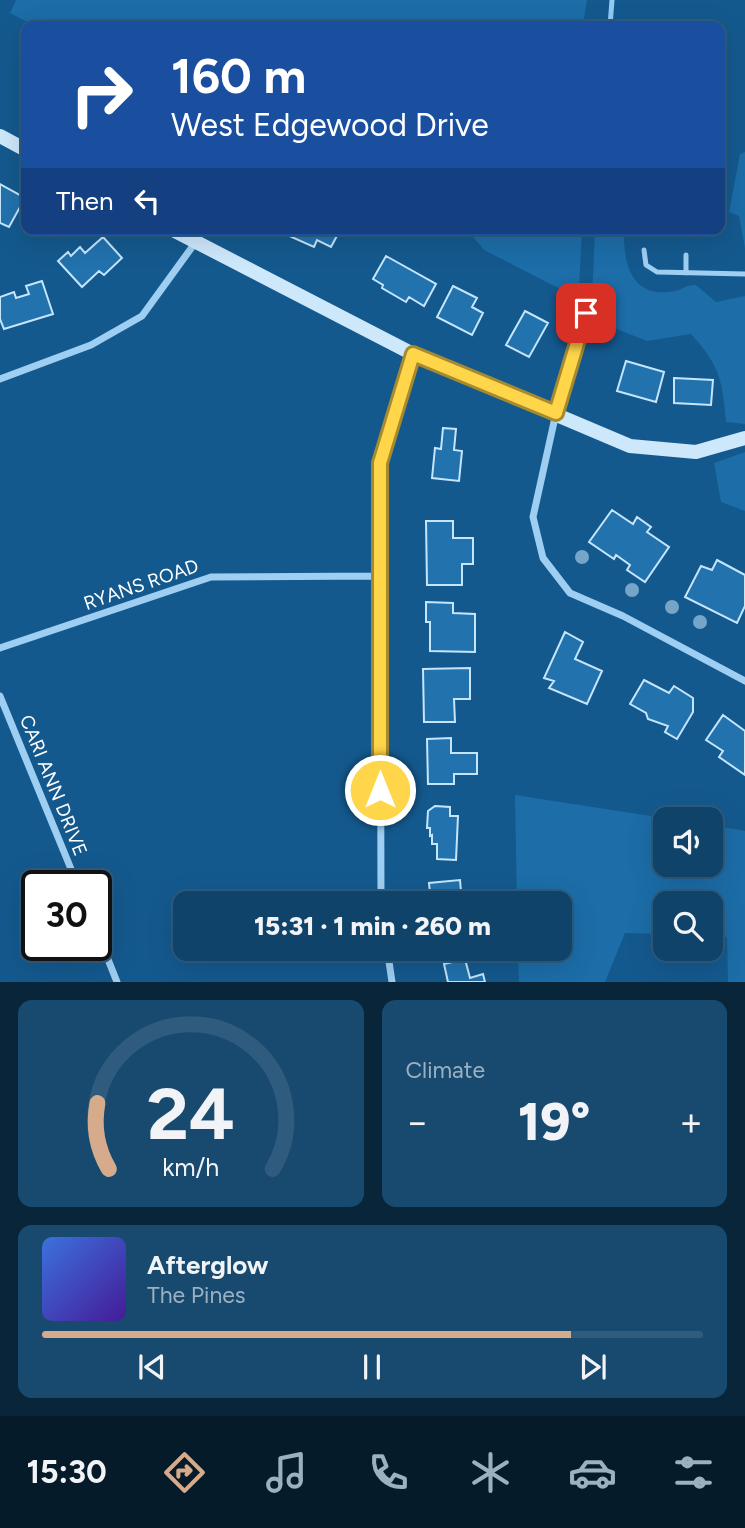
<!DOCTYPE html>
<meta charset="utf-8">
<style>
body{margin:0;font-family:Figtree,sans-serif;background:#184a70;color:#f1f3f6;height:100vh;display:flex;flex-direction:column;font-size:26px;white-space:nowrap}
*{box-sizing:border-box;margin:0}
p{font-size:23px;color:#9bb0c1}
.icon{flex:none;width:38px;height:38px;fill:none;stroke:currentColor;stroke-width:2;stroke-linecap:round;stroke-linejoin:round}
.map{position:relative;height:982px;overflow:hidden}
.drawer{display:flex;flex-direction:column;gap:18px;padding:18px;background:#08253a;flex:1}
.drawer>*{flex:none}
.hud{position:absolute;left:21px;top:21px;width:704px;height:214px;border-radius:14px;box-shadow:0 7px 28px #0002,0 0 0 2px #2f5c7e;background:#1a4fa0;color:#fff;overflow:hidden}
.buttons{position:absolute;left:653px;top:807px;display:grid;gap:14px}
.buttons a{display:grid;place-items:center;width:70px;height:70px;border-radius:14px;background:#0f436a;box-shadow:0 7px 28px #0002,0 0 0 2px #2f5c7e;font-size:35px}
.speed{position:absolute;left:21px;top:870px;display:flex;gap:14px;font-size:35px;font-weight:700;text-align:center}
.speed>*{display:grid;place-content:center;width:91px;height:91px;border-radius:50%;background:#0f436a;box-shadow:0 7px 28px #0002,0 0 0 2px #2f5c7e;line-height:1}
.speed .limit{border:4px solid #111;border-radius:10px;background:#fff;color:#111}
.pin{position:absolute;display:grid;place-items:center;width:60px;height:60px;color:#fff;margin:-30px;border-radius:14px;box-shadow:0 4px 10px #0006}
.me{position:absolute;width:77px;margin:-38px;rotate:0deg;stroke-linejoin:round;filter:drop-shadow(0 0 5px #0008)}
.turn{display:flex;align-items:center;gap:24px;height:147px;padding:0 35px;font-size:32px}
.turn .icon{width:91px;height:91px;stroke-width:2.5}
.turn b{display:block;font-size:49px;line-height:60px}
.then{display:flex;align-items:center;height:66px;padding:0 35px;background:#0003;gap:14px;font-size:26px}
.big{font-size:52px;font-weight:800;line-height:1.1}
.drawer .tile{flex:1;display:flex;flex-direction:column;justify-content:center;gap:10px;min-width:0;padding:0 24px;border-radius:14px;background:#184a70}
.drawer .dial{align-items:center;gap:0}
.dial svg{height:182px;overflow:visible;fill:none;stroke:#2f5c7e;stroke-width:7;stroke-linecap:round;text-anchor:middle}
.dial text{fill:#f1f3f6;stroke:none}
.song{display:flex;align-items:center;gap:21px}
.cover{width:84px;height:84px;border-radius:10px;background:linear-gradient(135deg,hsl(220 70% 55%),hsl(260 70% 35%))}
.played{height:7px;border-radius:4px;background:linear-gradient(90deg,#d6ab8b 80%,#2f5c7e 80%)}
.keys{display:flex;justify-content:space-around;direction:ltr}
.heat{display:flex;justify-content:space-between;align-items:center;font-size:38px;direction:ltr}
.drawer .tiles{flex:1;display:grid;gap:18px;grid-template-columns:1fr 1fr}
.tile:last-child{grid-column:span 2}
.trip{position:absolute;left:173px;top:891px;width:399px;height:70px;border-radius:14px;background:#0f436a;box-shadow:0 7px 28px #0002,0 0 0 2px #2f5c7e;font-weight:800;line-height:70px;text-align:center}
.tab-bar{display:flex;height:112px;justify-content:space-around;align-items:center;background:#061b2a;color:#9bb0c1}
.tab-bar .icon{width:49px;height:49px}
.tab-bar .active{color:#d6ab8b}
.tab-bar b{font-size:32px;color:#f1f3f6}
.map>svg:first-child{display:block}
</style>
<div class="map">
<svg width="745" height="982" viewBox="0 0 745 982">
<rect width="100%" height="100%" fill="#14598e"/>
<path fill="#1c6da8" d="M 16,0 L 587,0 L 583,26 L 35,26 L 10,13 Z
M 745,152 L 745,248 L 739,216 L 729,212 L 740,154 Z
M 482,229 L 582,229 L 579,289 L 568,293 L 484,250 L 471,234 Z
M 595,229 L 624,229 C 623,263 631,300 675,291 C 684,289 685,285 696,285 L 716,302 L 745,296 L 745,424 L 726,422 C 723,381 719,364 691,334 L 647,341 L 604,324 L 592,300 Z
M 745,452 L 745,511 L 721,502 L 714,463 Z
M 515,795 L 670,819 L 665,819 L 665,864 L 710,864 L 711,825 L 745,831 L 745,982 L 728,982 L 727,937 L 711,936 L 710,903 L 665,903 L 665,934 L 625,933 L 605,982 L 519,982 L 518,949 L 560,948 L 560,903 L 517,903 Z"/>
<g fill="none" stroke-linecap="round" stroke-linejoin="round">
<path stroke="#90cbf4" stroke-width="5" d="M 610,26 L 612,0"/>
</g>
<path fill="#2272ad" stroke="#c5e5fc" stroke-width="2" d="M 0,184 L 25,198 L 9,227 L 0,223 Z
M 289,229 L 334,229 L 339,232 L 331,247 L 317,240 L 314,247 L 287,235 Z
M 103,237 L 122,258 L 104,275 L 99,271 L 82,287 L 58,261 L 68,252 L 71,256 L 80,247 L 85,253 Z
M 386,256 L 436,284 L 424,306 L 409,297 L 406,302 L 382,288 L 383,285 L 373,279 Z
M 42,281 L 53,314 L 4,329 L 0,319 L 0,297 L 14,292 L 16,298 L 29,294 L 26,286 Z
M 453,286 L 477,298 L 472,307 L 483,313 L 472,335 L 437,317 Z
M 525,311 L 548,323 L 529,357 L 506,345 Z
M 626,361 L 664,372 L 656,402 L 617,391 Z
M 674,378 L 713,380 L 711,405 L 674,403 Z
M 443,428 L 456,429 L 454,450 L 462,451 L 459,481 L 432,478 L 435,448 L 441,449 Z
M 612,510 L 633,524 L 637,517 L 651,527 L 647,532 L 669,547 L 645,582 L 627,570 L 630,565 L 616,555 L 614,559 L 589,542 Z
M 426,521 L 453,521 L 453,538 L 473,538 L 473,564 L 462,564 L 462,585 L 427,585 Z
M 717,560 L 745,575 L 745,606 L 737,623 L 685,597 L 701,566 L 712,570 Z
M 426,602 L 453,603 L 453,613 L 475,614 L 475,652 L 430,651 L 430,622 L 426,622 Z
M 565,632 L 583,642 L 575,659 L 602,671 L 587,704 L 549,688 L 554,681 L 544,678 Z
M 470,668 L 470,699 L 454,699 L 455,722 L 424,722 L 423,669 Z
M 644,680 L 669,693 L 674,686 L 693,698 L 693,712 L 677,739 L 665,732 L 668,726 L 648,719 L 646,713 L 630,704 Z
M 723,715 L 745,731 L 745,775 L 719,757 L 723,751 L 706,740 Z
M 451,738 L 451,753 L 477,753 L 477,774 L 454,774 L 454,784 L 428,784 L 427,739 Z
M 435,806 L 450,807 L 450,816 L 458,816 L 456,860 L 437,859 L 437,844 L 432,844 L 432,835 L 430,836 L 430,828 L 427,828 L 428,811 Z
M 460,880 L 462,903 L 431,903 L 429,883 Z
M 465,959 L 470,978 L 483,974 L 485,982 L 448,982 L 444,964 Z"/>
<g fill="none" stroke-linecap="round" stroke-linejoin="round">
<path stroke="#9ecef1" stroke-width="5" d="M 644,250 L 646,265 L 657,272 L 745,274
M 686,255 L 686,273"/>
<path stroke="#9ecef1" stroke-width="7" d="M 586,313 L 556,413 L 533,517 L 543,558 L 570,593 L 623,616 L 745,681
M 0,379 L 91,345 L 142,316 L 195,243
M 0,648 L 211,577 L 381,576
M 0,696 L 78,886
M 381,903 L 380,463 L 413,354
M 96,929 L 117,982
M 387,948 L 392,982"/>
<path stroke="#cde7fb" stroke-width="14" d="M 0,136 L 26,150
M 171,229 L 413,354 L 630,446 L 696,452 L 745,438"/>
</g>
<g fill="#75a6ca">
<circle cx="582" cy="557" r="7"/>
<circle cx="632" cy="590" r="7"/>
<circle cx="672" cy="607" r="7"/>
<circle cx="700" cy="622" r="7"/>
</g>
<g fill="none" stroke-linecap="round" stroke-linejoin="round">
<defs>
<path id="route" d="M 380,790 L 380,463 L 413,354 L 556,413 L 586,313"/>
</defs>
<use href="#route" stroke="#a68a30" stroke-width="18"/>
<use href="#route" stroke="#ffd54a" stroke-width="12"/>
</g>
<g text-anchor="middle" stroke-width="7" stroke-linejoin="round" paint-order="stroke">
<g font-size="19" fill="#fff" stroke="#14598e">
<text transform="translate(141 584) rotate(-19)" y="7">RYANS ROAD</text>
<text transform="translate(54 785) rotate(68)" y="7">CARI ANN DRIVE</text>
</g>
</g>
</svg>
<div class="buttons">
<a><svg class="icon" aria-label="sound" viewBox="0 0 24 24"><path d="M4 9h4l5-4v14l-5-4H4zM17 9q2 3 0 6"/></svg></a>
<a><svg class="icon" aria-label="search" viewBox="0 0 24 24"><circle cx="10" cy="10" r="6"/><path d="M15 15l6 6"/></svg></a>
</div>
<div class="speed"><div class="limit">30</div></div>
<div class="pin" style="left:586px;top:313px;background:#d93025"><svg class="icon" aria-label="arrive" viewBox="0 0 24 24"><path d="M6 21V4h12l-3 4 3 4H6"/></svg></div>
<svg class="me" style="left:380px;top:790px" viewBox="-20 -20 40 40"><circle r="17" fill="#ffd54a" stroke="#fff" stroke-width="3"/><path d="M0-11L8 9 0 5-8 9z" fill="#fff"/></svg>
<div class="trip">15:31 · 1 min · 260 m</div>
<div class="hud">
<div class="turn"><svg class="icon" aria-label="right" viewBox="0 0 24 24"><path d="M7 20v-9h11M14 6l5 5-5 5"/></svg><div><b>160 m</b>West Edgewood Drive</div></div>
<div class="then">Then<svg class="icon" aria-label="left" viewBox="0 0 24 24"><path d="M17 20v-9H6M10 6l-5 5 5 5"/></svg></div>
</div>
</div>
<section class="drawer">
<div class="tiles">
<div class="tile dial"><svg viewBox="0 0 100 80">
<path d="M14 69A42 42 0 1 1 86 69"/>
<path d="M14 69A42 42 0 0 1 9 40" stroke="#d6ab8b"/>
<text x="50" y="56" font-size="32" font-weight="700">24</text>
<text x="50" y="72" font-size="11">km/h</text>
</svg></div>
<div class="tile"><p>Climate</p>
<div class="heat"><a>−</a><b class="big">19°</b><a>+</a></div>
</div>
<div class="tile">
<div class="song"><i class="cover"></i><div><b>Afterglow</b><p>The Pines</p></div></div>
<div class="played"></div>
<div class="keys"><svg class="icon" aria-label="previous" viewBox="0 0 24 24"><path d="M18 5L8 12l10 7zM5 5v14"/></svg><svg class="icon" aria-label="pause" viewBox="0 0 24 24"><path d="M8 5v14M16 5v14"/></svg><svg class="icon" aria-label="next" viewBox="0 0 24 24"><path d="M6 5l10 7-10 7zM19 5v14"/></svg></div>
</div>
</div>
</section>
<nav class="tab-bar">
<b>15:30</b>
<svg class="icon active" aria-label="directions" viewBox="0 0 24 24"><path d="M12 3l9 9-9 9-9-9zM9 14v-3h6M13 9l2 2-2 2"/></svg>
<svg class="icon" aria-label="music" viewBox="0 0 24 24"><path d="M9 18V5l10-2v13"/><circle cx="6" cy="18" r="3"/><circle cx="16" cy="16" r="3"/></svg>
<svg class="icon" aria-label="phone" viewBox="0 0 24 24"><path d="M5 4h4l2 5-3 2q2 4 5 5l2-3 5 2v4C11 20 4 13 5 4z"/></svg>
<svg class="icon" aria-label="climate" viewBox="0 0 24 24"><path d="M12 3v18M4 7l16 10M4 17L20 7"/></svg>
<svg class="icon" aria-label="car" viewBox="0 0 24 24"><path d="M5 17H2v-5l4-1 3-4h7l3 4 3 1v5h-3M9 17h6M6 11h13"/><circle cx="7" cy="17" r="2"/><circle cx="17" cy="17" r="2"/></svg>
<svg class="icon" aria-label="filters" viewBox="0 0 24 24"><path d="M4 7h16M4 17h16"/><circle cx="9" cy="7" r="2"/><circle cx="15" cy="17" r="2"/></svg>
</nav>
